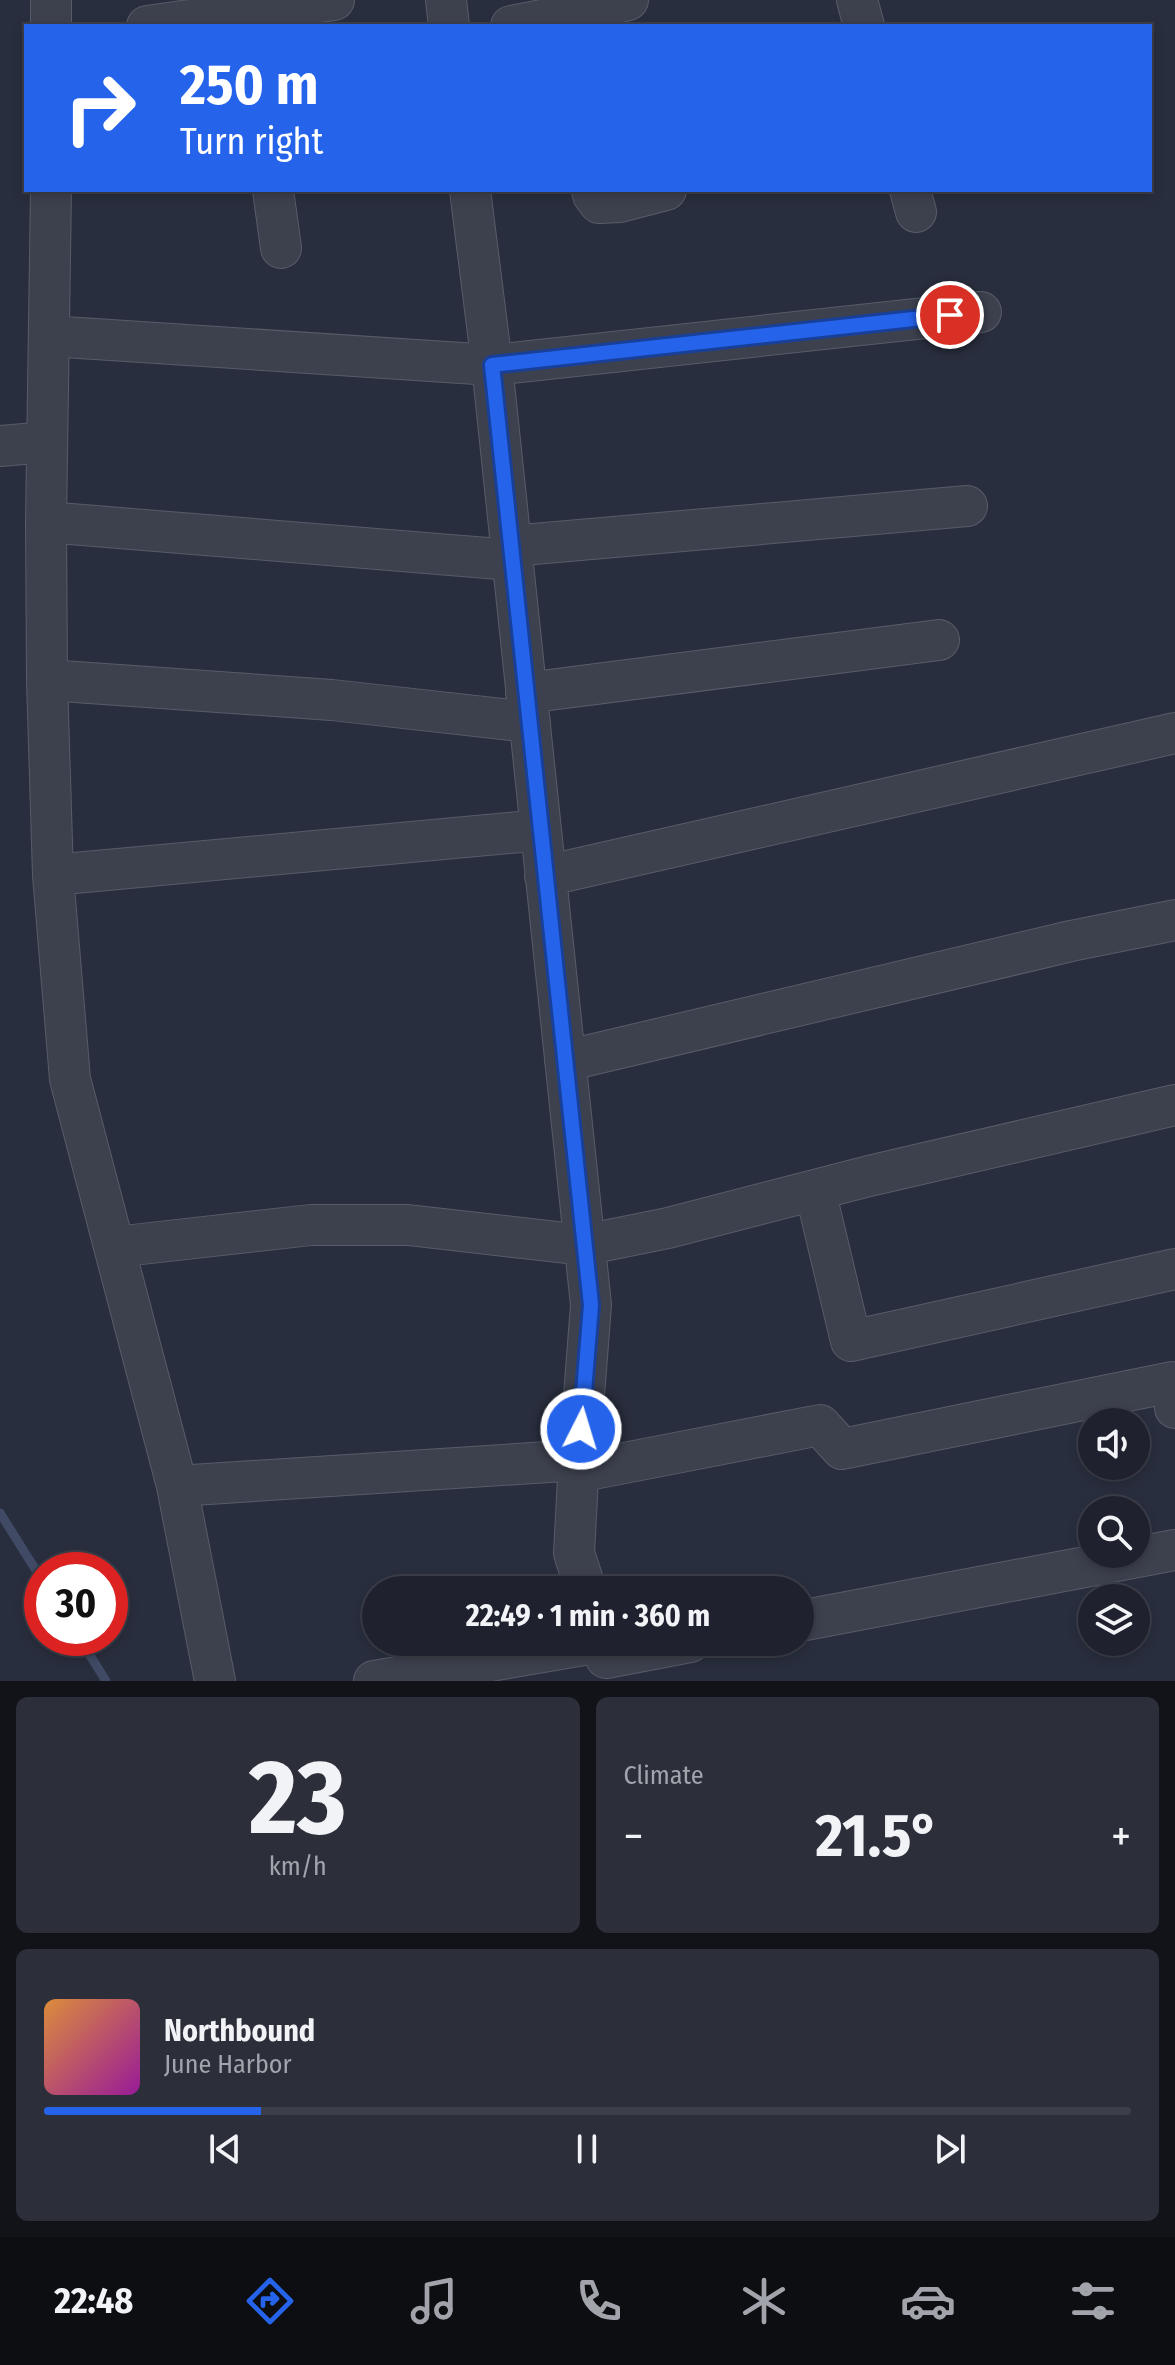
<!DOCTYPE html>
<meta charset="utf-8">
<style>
body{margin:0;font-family:"Fira Sans Condensed",sans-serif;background:#2c2f3a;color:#f1f3f6;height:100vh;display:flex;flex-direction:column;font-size:30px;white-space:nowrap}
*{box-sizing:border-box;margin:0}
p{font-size:26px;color:#a1a4aa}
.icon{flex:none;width:44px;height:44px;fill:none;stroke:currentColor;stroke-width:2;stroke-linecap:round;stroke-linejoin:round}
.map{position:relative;height:1681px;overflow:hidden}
.panel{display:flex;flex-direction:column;gap:16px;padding:16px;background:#111319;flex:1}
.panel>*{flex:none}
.banner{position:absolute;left:24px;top:24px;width:1128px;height:168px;border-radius:0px;box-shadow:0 4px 12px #0003,0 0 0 2px #3c3f4a;background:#2563eb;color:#fff;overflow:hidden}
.controls{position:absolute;left:1078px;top:1408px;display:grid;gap:16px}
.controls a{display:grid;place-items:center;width:72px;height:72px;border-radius:50%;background:#1f222e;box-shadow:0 4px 12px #0003,0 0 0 2px #3c3f4a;font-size:40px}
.speed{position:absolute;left:24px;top:1552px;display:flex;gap:16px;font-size:40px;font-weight:700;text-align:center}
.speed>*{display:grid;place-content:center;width:104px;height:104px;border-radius:50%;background:#1f222e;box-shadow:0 4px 12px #0003,0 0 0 2px #3c3f4a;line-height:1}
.speed .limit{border:12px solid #d22;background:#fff;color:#111}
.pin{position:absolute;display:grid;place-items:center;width:68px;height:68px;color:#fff;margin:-34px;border:4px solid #fff;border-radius:50%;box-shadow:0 2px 8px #0007}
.me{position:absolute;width:88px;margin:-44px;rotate:5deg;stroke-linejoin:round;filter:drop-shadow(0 0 6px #0008)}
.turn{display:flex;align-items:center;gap:28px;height:168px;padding:0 24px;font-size:36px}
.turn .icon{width:104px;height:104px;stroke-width:2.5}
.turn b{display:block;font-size:56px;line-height:68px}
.big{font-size:60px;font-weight:700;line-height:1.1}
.panel .card{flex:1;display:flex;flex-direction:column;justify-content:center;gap:12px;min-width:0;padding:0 28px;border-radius:12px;background:#2c2f3a}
.panel .dial{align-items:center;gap:0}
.dial b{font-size:104px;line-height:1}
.song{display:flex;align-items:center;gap:24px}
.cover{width:96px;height:96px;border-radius:12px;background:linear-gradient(135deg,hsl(30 70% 55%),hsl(300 70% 35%))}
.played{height:8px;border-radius:4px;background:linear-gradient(90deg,#2563eb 20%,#3c3f4a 20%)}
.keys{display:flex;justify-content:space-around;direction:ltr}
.heat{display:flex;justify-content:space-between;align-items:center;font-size:44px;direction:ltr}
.panel .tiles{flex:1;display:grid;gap:16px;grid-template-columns:1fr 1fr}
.card:last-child{grid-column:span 2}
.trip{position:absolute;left:362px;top:1576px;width:452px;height:80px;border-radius:40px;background:#1f222e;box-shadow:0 4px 12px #0003,0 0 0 2px #3c3f4a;font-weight:700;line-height:80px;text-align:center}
.tab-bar{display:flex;height:128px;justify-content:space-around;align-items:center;background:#0c0e12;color:#a1a4aa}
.tab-bar .icon{width:56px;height:56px}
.tab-bar .on{color:#2563eb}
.tab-bar b{font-size:36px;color:#f1f3f6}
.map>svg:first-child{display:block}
</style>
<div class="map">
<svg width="1175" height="1681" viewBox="0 0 1175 1681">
<rect width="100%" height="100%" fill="#292e3e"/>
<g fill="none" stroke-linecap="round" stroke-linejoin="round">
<path stroke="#414a65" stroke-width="9" d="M 0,1513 L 42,1580
M 79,1638 L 106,1681"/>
<defs>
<path id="minor" d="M 51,0 L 51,26
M 446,0 L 449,26
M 857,0 L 864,26
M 147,26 L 334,0
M 511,26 L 563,16 L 628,0
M 51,190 L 46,522 L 47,680 L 53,875 L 70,1079 L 177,1486 L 215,1681
M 273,190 L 281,248
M 470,190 L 492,365 L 591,1305 L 579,1460 L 574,1553 L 586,1590
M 592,190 L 593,195 L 599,203 L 620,202 L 666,190
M 910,190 L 916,212
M 49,336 L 492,365 L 981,312
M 0,446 L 47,442
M 46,522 L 512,560
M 511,546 L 967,506
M 47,680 L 332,700 L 530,722
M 526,693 L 939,640
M 53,875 L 541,830
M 545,876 L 1175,733
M 565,1061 L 1071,941 L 1175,920
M 815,1190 L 851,1341 L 1175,1269
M 115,1247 L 311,1225 L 408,1225 L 584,1245 L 668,1228 L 869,1176 L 1175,1105
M 578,1472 L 820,1425 L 842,1449 L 1172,1382 L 1175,1408
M 177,1486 L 579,1460
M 800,1621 L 1175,1550
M 606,1658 L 690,1642
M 374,1681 L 601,1642"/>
</defs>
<use href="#minor" stroke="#585c69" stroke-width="42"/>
<use href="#minor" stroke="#3d414e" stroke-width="40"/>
</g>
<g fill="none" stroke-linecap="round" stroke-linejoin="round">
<defs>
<path id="route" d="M 581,1429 L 591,1305 L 492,365 L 950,315"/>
</defs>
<use href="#route" stroke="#184099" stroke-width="20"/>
<use href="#route" stroke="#2563eb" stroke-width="14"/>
</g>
</svg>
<div class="controls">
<a><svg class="icon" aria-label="sound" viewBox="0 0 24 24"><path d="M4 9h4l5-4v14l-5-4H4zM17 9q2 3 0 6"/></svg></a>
<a><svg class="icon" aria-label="search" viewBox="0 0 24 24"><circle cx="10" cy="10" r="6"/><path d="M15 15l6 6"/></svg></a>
<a><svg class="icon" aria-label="layers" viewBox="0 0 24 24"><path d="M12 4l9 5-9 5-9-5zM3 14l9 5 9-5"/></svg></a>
</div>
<div class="speed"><div class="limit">30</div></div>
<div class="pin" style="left:950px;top:315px;background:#d93025"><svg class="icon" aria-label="arrive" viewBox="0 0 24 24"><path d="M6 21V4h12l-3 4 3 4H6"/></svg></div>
<svg class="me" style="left:581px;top:1429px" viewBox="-20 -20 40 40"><circle r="17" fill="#2563eb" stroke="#fff" stroke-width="3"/><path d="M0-11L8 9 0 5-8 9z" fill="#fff"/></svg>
<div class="trip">22:49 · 1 min · 360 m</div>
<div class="banner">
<div class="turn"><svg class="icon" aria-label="right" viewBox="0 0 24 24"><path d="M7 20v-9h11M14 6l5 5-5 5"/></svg><div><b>250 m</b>Turn right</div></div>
</div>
</div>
<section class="panel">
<div class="tiles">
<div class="card dial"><b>23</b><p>km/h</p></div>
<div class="card"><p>Climate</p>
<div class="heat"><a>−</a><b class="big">21.5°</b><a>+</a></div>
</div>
<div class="card">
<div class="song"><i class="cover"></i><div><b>Northbound</b><p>June Harbor</p></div></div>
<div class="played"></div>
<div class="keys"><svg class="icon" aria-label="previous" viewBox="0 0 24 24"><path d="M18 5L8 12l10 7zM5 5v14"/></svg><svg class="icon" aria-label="pause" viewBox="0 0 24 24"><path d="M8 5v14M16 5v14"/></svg><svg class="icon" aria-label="next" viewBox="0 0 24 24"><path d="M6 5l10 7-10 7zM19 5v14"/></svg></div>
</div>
</div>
</section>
<nav class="tab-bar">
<b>22:48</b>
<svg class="icon on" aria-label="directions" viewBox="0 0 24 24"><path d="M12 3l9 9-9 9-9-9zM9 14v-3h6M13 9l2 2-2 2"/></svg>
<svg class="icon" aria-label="music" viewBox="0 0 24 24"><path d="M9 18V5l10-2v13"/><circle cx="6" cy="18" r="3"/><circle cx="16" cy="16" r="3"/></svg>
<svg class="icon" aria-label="phone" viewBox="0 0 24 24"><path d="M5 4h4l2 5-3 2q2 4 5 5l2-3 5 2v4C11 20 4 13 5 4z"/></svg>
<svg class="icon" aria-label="climate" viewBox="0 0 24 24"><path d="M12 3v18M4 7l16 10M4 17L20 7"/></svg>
<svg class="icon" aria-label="car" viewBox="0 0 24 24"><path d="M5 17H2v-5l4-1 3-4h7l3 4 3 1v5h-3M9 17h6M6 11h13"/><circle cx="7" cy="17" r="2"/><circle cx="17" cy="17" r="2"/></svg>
<svg class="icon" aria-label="filters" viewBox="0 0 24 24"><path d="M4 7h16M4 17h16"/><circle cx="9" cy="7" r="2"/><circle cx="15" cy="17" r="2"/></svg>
</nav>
